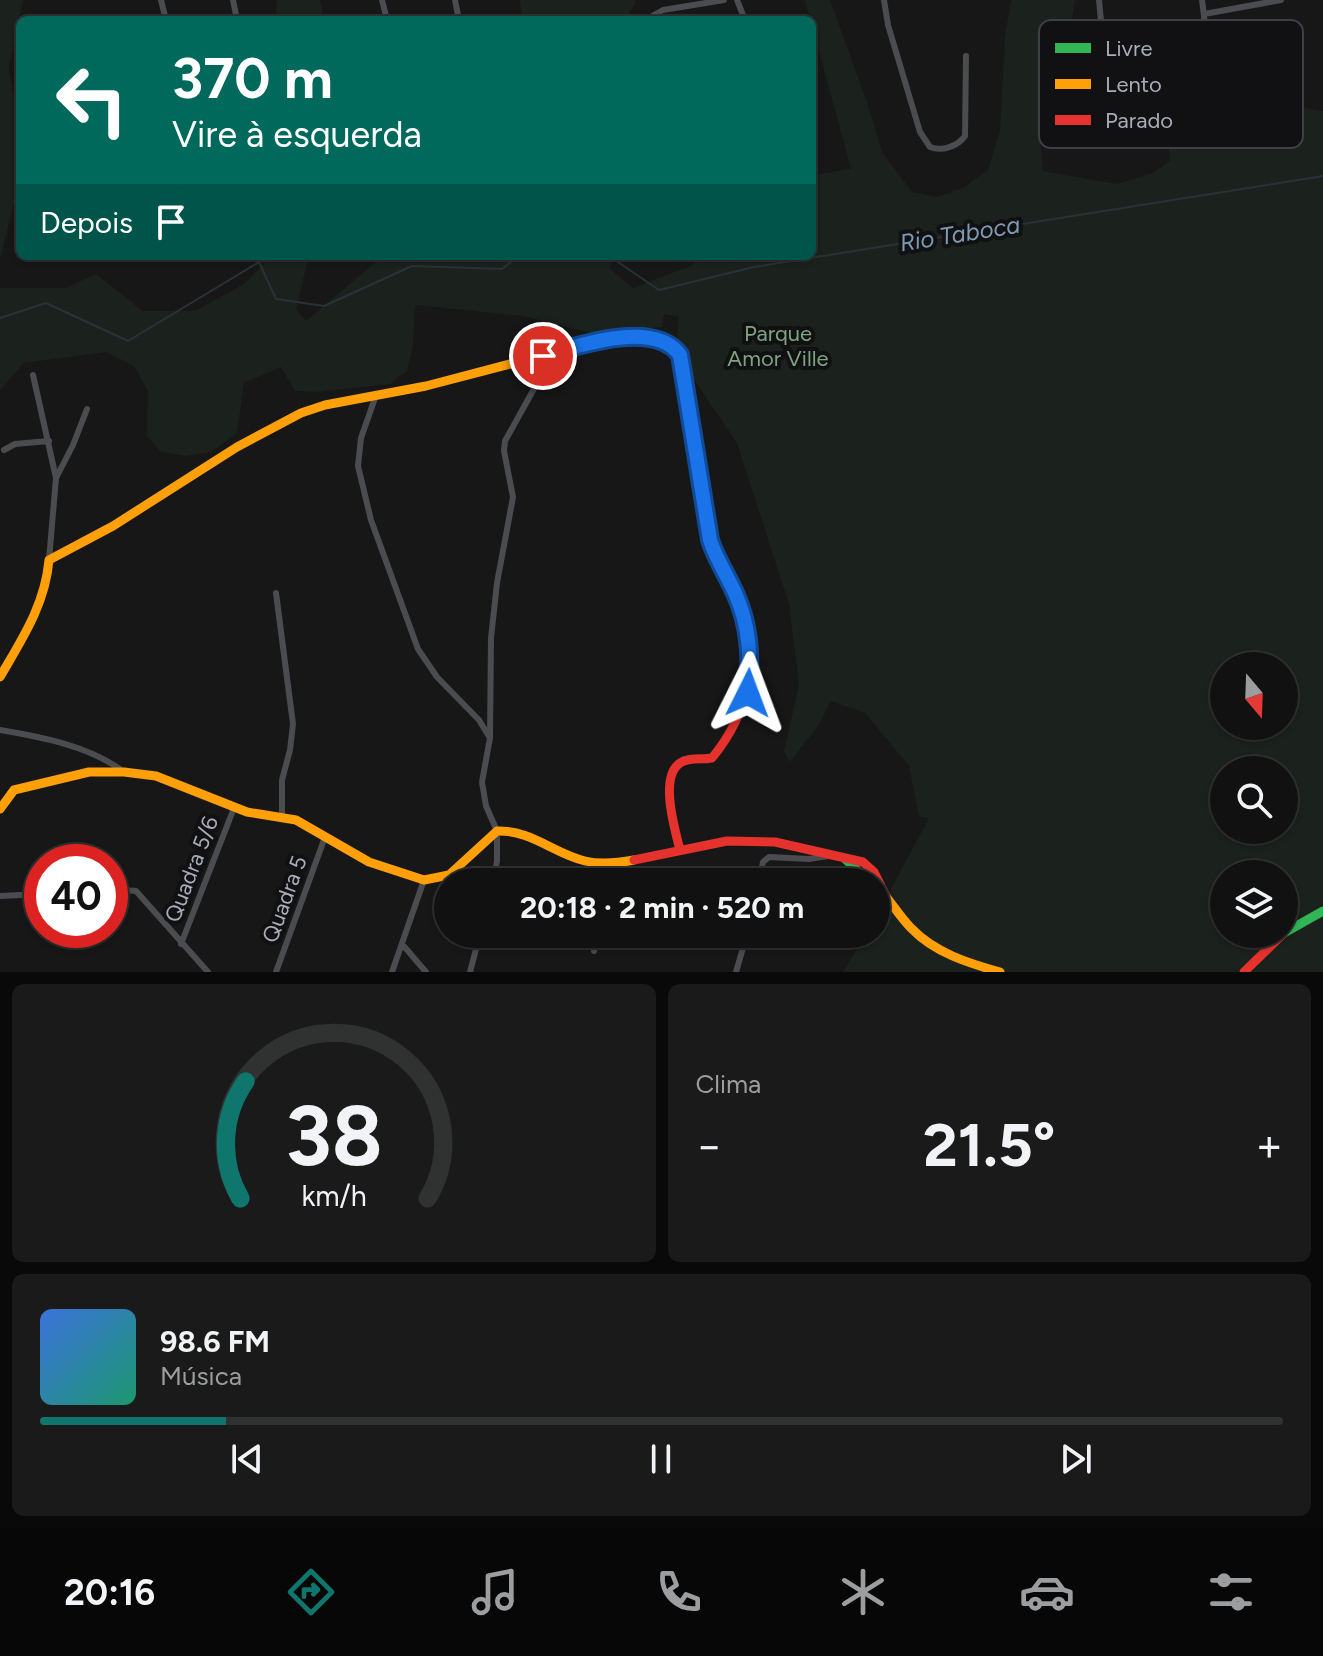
<!DOCTYPE html>
<html lang="pt">
<meta charset="utf-8">
<style>
body{margin:0;font-family:Figtree,sans-serif;background:#1a1a1a;color:#f1f3f6;height:100vh;display:flex;flex-direction:column;font-size:30px;white-space:nowrap}
*{box-sizing:border-box;margin:0}
p{font-size:26px;color:#9c9d9f}
.icon{flex:none;width:44px;height:44px;fill:none;stroke:currentColor;stroke-width:2;stroke-linecap:round;stroke-linejoin:round}
.map{position:relative;height:972px;overflow:hidden}
.panel{display:flex;flex-direction:column;gap:12px;padding:12px;background:#090909;flex:1}
.panel>*{flex:none}
.top-card{position:absolute;left:16px;top:16px;width:800px;height:244px;border-radius:12px;box-shadow:0 2px 6px #0004,0 0 0 2px #303131;background:#00695c;color:#fff;overflow:hidden}
.needle{width:52px;rotate:161deg}
.controls{position:absolute;left:1210px;top:652px;display:grid;gap:16px}
.controls a{display:grid;place-items:center;width:88px;height:88px;border-radius:50%;background:#111;box-shadow:0 2px 6px #0004,0 0 0 2px #303131;font-size:40px}
.speed{position:absolute;left:24px;top:844px;display:flex;gap:16px;font-size:40px;font-weight:700;text-align:center}
.speed>*{display:grid;place-content:center;width:104px;height:104px;border-radius:50%;background:#111;box-shadow:0 2px 6px #0004,0 0 0 2px #303131;line-height:1}
.speed .limit{border:12px solid #d22;background:#fff;color:#111}
.pin{position:absolute;display:grid;place-items:center;width:68px;height:68px;color:#fff;margin:-34px;border:4px solid #fff;border-radius:50%;box-shadow:0 2px 8px #0007}
.me{position:absolute;width:88px;margin:-44px;rotate:3deg;stroke-linejoin:round;filter:drop-shadow(0 0 6px #0008)}
.turn{display:flex;align-items:center;gap:28px;height:168px;padding:0 24px;font-size:36px}
.turn .icon{width:104px;height:104px;stroke-width:2.5}
.turn b{display:block;font-size:56px;line-height:68px}
.then{display:flex;align-items:center;height:76px;padding:0 24px;background:#0003;gap:16px;font-size:30px}
.big{font-size:60px;font-weight:700;line-height:1.1}
.panel .card{flex:1;display:flex;flex-direction:column;justify-content:center;gap:12px;min-width:0;padding:0 28px;border-radius:12px;background:#1a1a1a}
.panel .dial{align-items:center;gap:0}
.dial svg{height:208px;overflow:visible;fill:none;stroke:#303131;stroke-width:7;stroke-linecap:round;text-anchor:middle}
.dial text{fill:#f1f3f6;stroke:none}
.song{display:flex;align-items:center;gap:24px}
.cover{width:96px;height:96px;border-radius:12px;background:linear-gradient(135deg,hsl(220 70% 55%),hsl(160 70% 35%))}
.played{height:8px;border-radius:4px;background:linear-gradient(90deg,#0f766e 15%,#303131 15%)}
.keys{display:flex;justify-content:space-around;direction:ltr}
.heat{display:flex;justify-content:space-between;align-items:center;font-size:44px;direction:ltr}
.panel .tiles{flex:1;display:grid;gap:12px;grid-template-columns:1fr 1fr}
.card:last-child{grid-column:span 2}
.trip{position:absolute;left:434px;top:868px;width:456px;height:80px;border-radius:40px;background:#111;box-shadow:0 2px 6px #0004,0 0 0 2px #303131;font-weight:700;line-height:80px;text-align:center}
.tab-bar{display:flex;height:128px;justify-content:space-around;align-items:center;background:#070707;color:#9c9d9f}
.tab-bar .icon{width:56px;height:56px}
.tab-bar .current{color:#0f766e}
.tab-bar b{font-size:36px;color:#f1f3f6}
.map>svg:first-child{display:block}
</style>
<div class="map">
<svg width="1323" height="972" viewBox="0 0 1323 972">
<rect width="100%" height="100%" fill="#171717"/>
<path fill="#1b211c" fill-rule="evenodd" d="M 0,0 L 23,0 L 9,68 L 19,130 L 17,191 L 0,260 Z
M 276,0 L 320,0 L 324,20 L 277,20 Z
M 520,0 L 635,0 L 636,3 L 624,20 L 522,20 Z
M 805,0 L 830,0 L 867,102 L 882,152 L 912,192 L 937,197 L 963,188 L 988,170 L 1000,131 L 1005,36 L 1011,0 L 1075,0 L 1070,31 L 1040,137 L 1043,171 L 1117,184 L 1153,173 L 1170,161 L 1163,88 L 1178,73 L 1195,81 L 1214,108 L 1237,117 L 1289,105 L 1323,111 L 1323,972 L 843,972 L 866,934 L 876,934 L 876,917 L 929,818 L 919,816 L 909,766 L 865,713 L 831,701 L 820,723 L 790,762 L 784,752 L 799,684 L 789,604 L 737,443 L 690,374 L 677,340 L 679,317 L 664,314 L 662,327 L 595,334 L 523,316 L 415,305 L 413,346 L 407,371 L 390,384 L 316,392 L 295,391 L 281,367 L 244,383 L 237,433 L 211,452 L 186,456 L 161,452 L 147,436 L 148,391 L 134,366 L 106,352 L 24,363 L 0,390 L 0,288 L 66,288 L 96,274 L 143,311 L 195,311 L 244,284 L 271,256 L 309,256 L 296,309 L 306,321 L 377,261 L 417,256 L 496,258 L 500,256 L 615,256 L 609,268 L 633,288 L 690,266 L 703,256 L 812,256 L 812,175 L 851,169 ZM 1224,666 L 1284,666 L 1284,726 L 1224,726 ZM 1224,770 L 1284,770 L 1284,830 L 1224,830 ZM 1224,874 L 1284,874 L 1284,934 L 1224,934 Z"/>
<g fill="none" stroke-linecap="round" stroke-linejoin="round">
<path stroke="#2a3239" stroke-width="2" d="M 609,256 L 659,290 L 754,267 L 1323,176
M 0,318 L 46,303 L 128,341 L 259,262 L 276,299 L 324,306 L 412,266 L 502,269 L 518,256"/>
<path stroke="#4b4c50" stroke-width="6" d="M 161,0 L 166,20
M 233,0 L 237,20
M 382,0 L 387,20
M 455,0 L 459,20
M 737,0 L 745,20
M 884,0 L 888,25 L 920,132 L 930,147 C 942,152 958,146 965,136 L 966,56
M 1099,0 L 1107,85
M 1202,0 L 1212,81
M 1204,14 L 1281,0
M 645,20 L 663,10 L 724,0
M 33,375 L 56,478
M 375,398 L 361,438 L 358,466 L 371,520 L 418,649 L 437,677 L 479,720 L 490,738 L 482,782 L 486,806 L 497,831 L 497,861 L 493,882
M 4,450 L 15,444 L 49,441
M 49,560 L 56,478 L 73,445 L 87,409
M 276,593 L 293,724 L 290,750 L 282,780 L 282,817
M 0,730 C 41,737 90,746 124,772
M 490,738 L 491,638 L 497,583 L 513,497 L 504,451 L 505,441 L 535,387 L 543,356
M 609,882 L 613,863
M 759,882 L 763,862 L 769,857 L 809,859 L 828,856
M 110,889 L 136,891 L 208,972
M 0,896 L 42,894
M 181,944 L 234,808
M 402,944 L 426,972
M 594,951 L 598,934
M 276,972 L 325,837
M 392,972 L 424,880
M 470,972 L 480,934
M 736,972 L 747,934"/>
<path stroke="#30b455" stroke-width="9" d="M 845,859 L 870,882
M 1284,933 L 1323,911"/>
<path stroke="#ff9f0a" stroke-width="9" d="M 0,677 C 22,639 45,605 49,560 L 113,526 L 237,447 L 301,413 L 325,405 L 426,386 L 529,359
M 0,809 L 14,790 L 89,772 L 124,772 L 156,776 L 247,812 L 296,820 L 369,862 L 424,880 L 449,875 L 497,831 C 531,830 553,853 585,861 C 601,865 618,863 634,860
M 884,894 C 893,905 901,918 911,928 C 935,953 968,963 1000,972"/>
<path stroke="#e5322d" stroke-width="9" d="M 529,359 C 565,349 664,312 682,361 C 695,419 698,479 710,537 C 714,559 728,578 737,598 C 762,653 750,712 712,758 C 702,760 689,757 680,763 C 659,777 675,830 680,850
M 634,860 L 727,841 L 775,842 L 863,862 L 874,872 L 886,896
M 1244,972 L 1283,934"/>
</g>
<g fill="none" stroke-linecap="round" stroke-linejoin="round">
<defs>
<path id="route" d="M 543,356 C 576,346 654,319 680,355 L 710,540 C 716,559 727,575 735,593 C 750,626 751,657 748,693"/>
</defs>
<use href="#route" stroke="#114b97" stroke-width="20"/>
<use href="#route" stroke="#1a73e8" stroke-width="14"/>
</g>
<g text-anchor="middle" stroke-width="8" stroke-linejoin="round" paint-order="stroke">
<g font-size="22" fill="#7fa381" stroke="#111113">
<text x="778" y="341">Parque<tspan x="778" dy="25">Amor Ville</tspan></text>
</g>
<g font-size="22" fill="#a8adb8" stroke="#111113">
<text transform="translate(191 869) rotate(-69)" y="8">Quadra 5/6</text>
<text transform="translate(284 899) rotate(-70)" y="8">Quadra 5</text>
</g>
<g font-size="24" font-style="italic" fill="#7f9bb3" stroke="#111113">
<text transform="translate(960 234) rotate(-9)" y="8">Rio Taboca</text>
</g>
</g>
<rect x="1039" y="20" width="264" height="128" rx="12" fill="#111113" stroke="#3e4045" stroke-width="2"/>
<rect x="1055" y="43" width="36" height="10" fill="#30b455"/>
<rect x="1055" y="79" width="36" height="10" fill="#ff9f0a"/>
<rect x="1055" y="115" width="36" height="10" fill="#e5322d"/>
<g font-size="22" fill="#a8adb8">
<text x="1105" y="56">Livre</text>
<text x="1105" y="92">Lento</text>
<text x="1105" y="128">Parado</text>
</g>
</svg>
<div class="controls">
<a><svg class="needle" viewBox="-14 -14 28 28"><path d="M0-13l5 13h-10z" fill="#e53935"/><path d="M0 13l5-13h-10z" fill="#9c9d9f"/></svg></a>
<a><svg class="icon" aria-label="search" viewBox="0 0 24 24"><circle cx="10" cy="10" r="6"/><path d="M15 15l6 6"/></svg></a>
<a><svg class="icon" aria-label="layers" viewBox="0 0 24 24"><path d="M12 4l9 5-9 5-9-5zM3 14l9 5 9-5"/></svg></a>
</div>
<div class="speed"><div class="limit">40</div></div>
<div class="pin" style="left:543px;top:356px;background:#d93025"><svg class="icon" aria-label="arrive" viewBox="0 0 24 24"><path d="M6 21V4h12l-3 4 3 4H6"/></svg></div>
<svg class="me" style="left:748px;top:693px" viewBox="-20 -20 40 40"><path d="M0-17L14 15 0 8-14 15z" fill="#1a73e8" stroke="#fff" stroke-width="4"/></svg>
<div class="trip">20:18 · 2 min · 520 m</div>
<div class="top-card">
<div class="turn"><svg class="icon" aria-label="left" viewBox="0 0 24 24"><path d="M17 20v-9H6M10 6l-5 5 5 5"/></svg><div><b>370 m</b>Vire à esquerda</div></div>
<div class="then">Depois<svg class="icon" aria-label="arrive" viewBox="0 0 24 24"><path d="M6 21V4h12l-3 4 3 4H6"/></svg></div>
</div>
</div>
<section class="panel">
<div class="tiles">
<div class="card dial"><svg viewBox="0 0 100 80">
<path d="M14 69A42 42 0 1 1 86 69"/>
<path d="M14 69A42 42 0 0 1 16 24" stroke="#0f766e"/>
<text x="50" y="56" font-size="32" font-weight="700">38</text>
<text x="50" y="72" font-size="11">km/h</text>
</svg></div>
<div class="card"><p>Clima</p>
<div class="heat"><a>−</a><b class="big">21.5°</b><a>+</a></div>
</div>
<div class="card">
<div class="song"><i class="cover"></i><div><b>98.6 FM</b><p>Música</p></div></div>
<div class="played"></div>
<div class="keys"><svg class="icon" aria-label="previous" viewBox="0 0 24 24"><path d="M18 5L8 12l10 7zM5 5v14"/></svg><svg class="icon" aria-label="pause" viewBox="0 0 24 24"><path d="M8 5v14M16 5v14"/></svg><svg class="icon" aria-label="next" viewBox="0 0 24 24"><path d="M6 5l10 7-10 7zM19 5v14"/></svg></div>
</div>
</div>
</section>
<nav class="tab-bar">
<b>20:16</b>
<svg class="icon current" aria-label="directions" viewBox="0 0 24 24"><path d="M12 3l9 9-9 9-9-9zM9 14v-3h6M13 9l2 2-2 2"/></svg>
<svg class="icon" aria-label="music" viewBox="0 0 24 24"><path d="M9 18V5l10-2v13"/><circle cx="6" cy="18" r="3"/><circle cx="16" cy="16" r="3"/></svg>
<svg class="icon" aria-label="phone" viewBox="0 0 24 24"><path d="M5 4h4l2 5-3 2q2 4 5 5l2-3 5 2v4C11 20 4 13 5 4z"/></svg>
<svg class="icon" aria-label="climate" viewBox="0 0 24 24"><path d="M12 3v18M4 7l16 10M4 17L20 7"/></svg>
<svg class="icon" aria-label="car" viewBox="0 0 24 24"><path d="M5 17H2v-5l4-1 3-4h7l3 4 3 1v5h-3M9 17h6M6 11h13"/><circle cx="7" cy="17" r="2"/><circle cx="17" cy="17" r="2"/></svg>
<svg class="icon" aria-label="filters" viewBox="0 0 24 24"><path d="M4 7h16M4 17h16"/><circle cx="9" cy="7" r="2"/><circle cx="15" cy="17" r="2"/></svg>
</nav>
